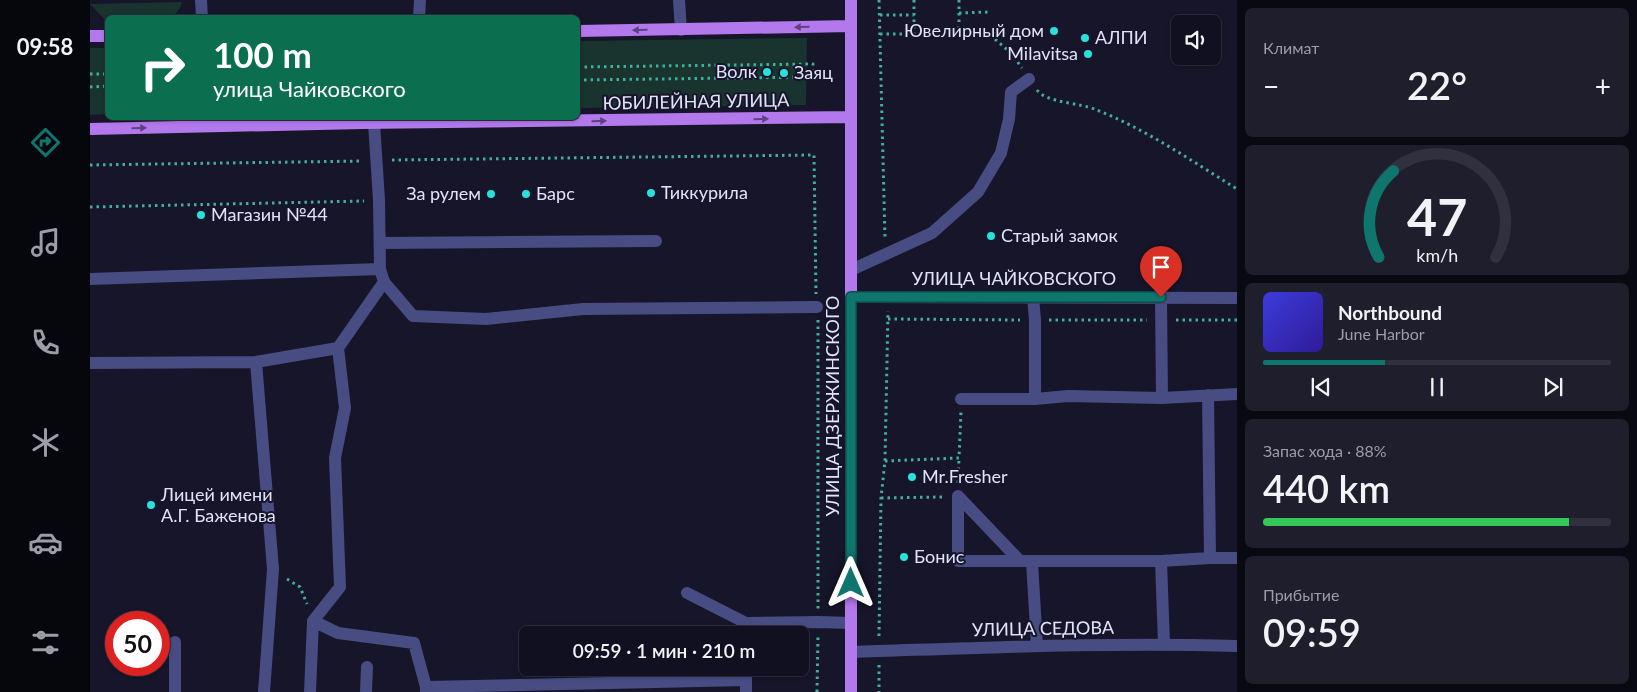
<!DOCTYPE html>
<html lang="ru">
<meta charset="utf-8">
<style>
body{margin:0;font-family:Lato,sans-serif;background:#1e1e2d;color:#f1f3f6;height:100vh;display:flex;flex-direction:column;font-size:19px;white-space:nowrap}
*{box-sizing:border-box;margin:0}
p{font-size:16px;color:#9c9da5}
.icon{flex:none;width:28px;height:28px;fill:none;stroke:currentColor;stroke-width:2;stroke-linecap:round;stroke-linejoin:round}
.map{position:relative;flex:1;overflow:hidden}
.drawer{display:flex;flex-direction:column;gap:8px;padding:8px;background:#090912;width:400px}
.drawer>*{flex:none}
.guide{position:absolute;left:15px;top:15px;width:475px;height:105px;border-radius:8px;box-shadow:0 1px 4px #0004,0 0 0 1px #30303e;background:#0b6e4f;color:#fff;overflow:hidden}
.tools{position:absolute;left:1081px;top:15px;display:grid;gap:10px}
.tools a{display:grid;place-items:center;width:50px;height:50px;border-radius:8px;background:#101020;box-shadow:0 1px 4px #0004,0 0 0 1px #30303e;font-size:25px}
.speed{position:absolute;left:15px;top:611px;display:flex;gap:10px;font-size:25px;font-weight:700;text-align:center}
.speed>*{display:grid;place-content:center;width:65px;height:65px;border-radius:50%;background:#101020;box-shadow:0 1px 4px #0004,0 0 0 1px #30303e;line-height:1}
.speed .limit{border:8px solid #d22;background:#fff;color:#111}
.pin{position:absolute;display:grid;place-items:center;width:42px;height:42px;color:#fff;margin:-51px -21px;border-radius:50% 50% 50% 0;rotate:-45deg;box-shadow:0 0 5px #0007}
.pin .icon{rotate:45deg}
.me{position:absolute;width:55px;margin:-28px;rotate:0deg;stroke-linejoin:round;filter:drop-shadow(0 0 4px #0008)}
.turn{display:flex;align-items:center;gap:18px;height:105px;padding:0 25px;font-size:22px}
.turn .icon{width:65px;height:65px;stroke-width:2.5}
.turn b{display:block;font-size:35px;line-height:42px}
.big{font-size:38px;font-weight:600;line-height:1.1}
.drawer .tile{flex:1;display:flex;flex-direction:column;justify-content:center;gap:8px;min-width:0;padding:0 18px;border-radius:8px;background:#1e1e2d}
.drawer .dial{align-items:center;gap:0}
.dial svg{height:130px;overflow:visible;fill:none;stroke:#30303e;stroke-width:7;stroke-linecap:round;text-anchor:middle}
.dial text{fill:#f1f3f6;stroke:none}
.song{display:flex;align-items:center;gap:15px}
.cover{width:60px;height:60px;border-radius:8px;background:linear-gradient(135deg,hsl(240 70% 55%),hsl(250 70% 35%))}
.played{height:5px;border-radius:2px;background:linear-gradient(90deg,#0f766e 35%,#30303e 35%)}
.keys{display:flex;justify-content:space-around;direction:ltr}
.heat{display:flex;justify-content:space-between;align-items:center;font-size:28px;direction:ltr}
.charge{height:8px;border-radius:4px;background:linear-gradient(90deg,#34c759 88%,#30303e 0)}
.trip{position:absolute;left:429px;top:626px;width:290px;height:50px;border-radius:8px;background:#101020;box-shadow:0 1px 4px #0004,0 0 0 1px #30303e;font-weight:600;line-height:50px;text-align:center}
main{display:flex;flex:1;min-height:0}
.dock{display:flex;flex-direction:column;width:90px;justify-content:space-around;align-items:center;background:#06060d;color:#9c9da5}
.dock .icon{width:35px;height:35px}
.dock .active{color:#0f766e}
.dock b{font-size:22px;color:#f1f3f6}
.map>svg:first-child{display:block}
</style>
<main>
<nav class="dock">
<b>09:58</b>
<svg class="icon active" aria-label="directions" viewBox="0 0 24 24"><path d="M12 3l9 9-9 9-9-9zM9 14v-3h6M13 9l2 2-2 2"/></svg>
<svg class="icon" aria-label="music" viewBox="0 0 24 24"><path d="M9 18V5l10-2v13"/><circle cx="6" cy="18" r="3"/><circle cx="16" cy="16" r="3"/></svg>
<svg class="icon" aria-label="phone" viewBox="0 0 24 24"><path d="M5 4h4l2 5-3 2q2 4 5 5l2-3 5 2v4C11 20 4 13 5 4z"/></svg>
<svg class="icon" aria-label="climate" viewBox="0 0 24 24"><path d="M12 3v18M4 7l16 10M4 17L20 7"/></svg>
<svg class="icon" aria-label="car" viewBox="0 0 24 24"><path d="M5 17H2v-5l4-1 3-4h7l3 4 3 1v5h-3M9 17h6M6 11h13"/><circle cx="7" cy="17" r="2"/><circle cx="17" cy="17" r="2"/></svg>
<svg class="icon" aria-label="filters" viewBox="0 0 24 24"><path d="M4 7h16M4 17h16"/><circle cx="9" cy="7" r="2"/><circle cx="15" cy="17" r="2"/></svg>
</nav>
<div class="map">
<svg width="1147" height="692" viewBox="0 0 1147 692">
<rect width="100%" height="100%" fill="#16152a"/>
<path fill="#19332f" d="M 92,2 L 90,8 L 83,17 L 18,18 L 17,22 L 0,4 Z
M 717,38 L 716,105 L 488,108 L 488,41 Z
M 0,48 L 17,48 L 17,114 L 0,115 Z"/>
<g fill="none" stroke-linecap="round" stroke-linejoin="round">
<path stroke="#43ae9b" stroke-width="3" stroke-dasharray="2.5 4" stroke-linecap="butt" d="M 789,0 L 795,239
M 824,0 L 824,34
M 869,0 L 869,34
M 869,13 L 899,12
M 790,15 L 824,15
M 790,34 L 899,34 L 921,53 L 932,68
M 488,67 L 723,64 L 723,77 L 488,80
M 0,74 L 18,74
M 0,87 L 18,86
M 947,90 C 956,103 992,103 1007,110 C 1057,130 1102,161 1147,189
M 302,160 L 724,155 L 726,294
M 0,165 L 273,161
M 0,207 L 274,201
M 798,319 L 930,320
M 728,320 L 728,609
M 959,320 L 1057,320
M 1086,320 L 1147,320
M 795,461 L 869,458 L 871,412
M 868,483 L 869,458
M 791,498 L 853,497
M 197,579 L 210,587 L 217,604
M 789,636 L 791,498 L 795,461 L 798,311
M 789,665 L 789,692
M 727,692 L 728,635"/>
<path stroke="#474c82" stroke-width="12" d="M 111,0 L 112,18
M 589,0 L 591,30
M 329,18 L 330,0
M 290,243 L 566,241
M 761,270 L 842,233 L 888,192 L 911,153 L 919,119 L 921,92 L 939,79
M 0,279 L 290,269
M 294,282 L 323,316 L 396,319 L 493,309 L 727,307
M 761,297 L 1147,298
M 943,297 L 945,320 L 945,399
M 1071,297 L 1072,398
M 248,348 L 294,282 L 290,269 L 289,200 L 284,123
M 166,362 L 248,348 L 255,408 L 245,458 L 250,587 L 223,621 L 220,692
M 0,363 L 166,362 L 183,569 L 174,692
M 1118,395 L 1120,558
M 871,399 L 945,399 L 978,396 L 1072,398 L 1147,394
M 868,496 L 930,561 L 1071,561 L 1120,558 L 1147,558
M 868,496 L 868,561 L 930,561
M 1071,561 L 1074,644
M 942,562 L 947,646
M 597,593 L 656,623 L 728,622 L 761,623
M 223,621 L 248,633 L 324,643 L 336,687
M 761,652 C 890,648 1018,642 1147,646
M 656,668 L 656,692
M 85,692 L 85,642
M 276,692 L 277,667
M 336,692 L 336,687 L 656,680"/>
<path stroke="#b378ec" stroke-width="12" d="M 761,0 L 761,692
M 488,31 L 761,26
M 0,36 L 18,36
M 0,129 L 272,123 L 761,117"/>
</g>
<defs><path id="oneway-solid" d="M-6-.8H1V-3.2L6.5 0L1 3.2V.8H-6Z" transform="scale(1.25)"/></defs>
<g fill="#5d4281">
<use href="#oneway-solid" transform="translate(712 27) rotate(179)"/>
<use href="#oneway-solid" transform="translate(550 30) rotate(179)"/>
<use href="#oneway-solid" transform="translate(671 119) rotate(-1)"/>
<use href="#oneway-solid" transform="translate(509 121) rotate(-1)"/>
<use href="#oneway-solid" transform="translate(49 128) rotate(-1)"/>
</g>
<g fill="none" stroke-linecap="round" stroke-linejoin="round">
<defs>
<path id="route" d="M 761,583 L 761,297 L 1071,297"/>
</defs>
<use href="#route" stroke="#0a4d48" stroke-width="12"/>
<use href="#route" stroke="#0f766e" stroke-width="9"/>
</g>
<g fill="#28e1dd" stroke="#16152a" stroke-width="2">
<circle cx="964" cy="31" r="5"/>
<circle cx="995" cy="38" r="5"/>
<circle cx="998" cy="54" r="5"/>
<circle cx="677" cy="72" r="5"/>
<circle cx="694" cy="73" r="5"/>
<circle cx="561" cy="193" r="5"/>
<circle cx="401" cy="194" r="5"/>
<circle cx="436" cy="194" r="5"/>
<circle cx="111" cy="215" r="5"/>
<circle cx="901" cy="236" r="5"/>
<circle cx="822" cy="477" r="5"/>
<circle cx="61" cy="505" r="5"/>
<circle cx="814" cy="557" r="5"/>
</g>
<g text-anchor="middle" stroke-width="4" stroke-linejoin="round" paint-order="stroke">
<g font-size="18" fill="#e2e2fb" stroke="#16152a" text-anchor="start">
<text x="954" y="37" text-anchor="end">Ювелирный дом</text>
<text x="1005" y="44">АЛПИ</text>
<text x="988" y="60" text-anchor="end">Milavitsa</text>
<text x="667" y="78" text-anchor="end">Волк</text>
<text x="704" y="79">Заяц</text>
<text x="571" y="199">Тиккурила</text>
<text x="391" y="200" text-anchor="end">За рулем</text>
<text x="446" y="200">Барс</text>
<text x="121" y="221">Магазин №44</text>
<text x="911" y="242">Старый замок</text>
<text x="832" y="483">Mr.Fresher</text>
<text x="71" y="501">Лицей имени<tspan x="71" dy="21">А.Г. Баженова</tspan></text>
<text x="824" y="563">Бонис</text>
</g>
<g font-size="18" fill="#e2e2fb" stroke="#16152a">
<text transform="translate(606 102) rotate(-1)" y="6">ЮБИЛЕЙНАЯ УЛИЦА</text>
<text x="924" y="285">УЛИЦА ЧАЙКОВСКОГО</text>
<text transform="translate(743 406) rotate(-90)" y="6">УЛИЦА ДЗЕРЖИНСКОГО</text>
<text transform="translate(953 629) rotate(-1)" y="6">УЛИЦА СЕДОВА</text>
</g>
</g>
</svg>
<div class="tools">
<a><svg class="icon" aria-label="sound" viewBox="0 0 24 24"><path d="M4 9h4l5-4v14l-5-4H4zM17 9q2 3 0 6"/></svg></a>
</div>
<div class="speed"><div class="limit">50</div></div>
<div class="pin" style="left:1071px;top:297px;background:#d93025"><svg class="icon" aria-label="arrive" viewBox="0 0 24 24"><path d="M6 21V4h12l-3 4 3 4H6"/></svg></div>
<svg class="me" style="left:761px;top:583px" viewBox="-20 -20 40 40"><path d="M0-17L14 15 0 8-14 15z" fill="#0f766e" stroke="#fff" stroke-width="4"/></svg>
<div class="trip">09:59 · 1 мин · 210 m</div>
<div class="guide">
<div class="turn"><svg class="icon" aria-label="right" viewBox="0 0 24 24"><path d="M7 20v-9h11M14 6l5 5-5 5"/></svg><div><b>100 m</b>улица Чайковского</div></div>
</div>
</div>
<section class="drawer">
<div class="tile"><p>Климат</p>
<div class="heat"><a>−</a><b class="big">22°</b><a>+</a></div>
</div>
<div class="tile dial"><svg viewBox="0 0 100 80">
<path d="M14 69A42 42 0 1 1 86 69"/>
<path d="M14 69A42 42 0 0 1 23 16" stroke="#0f766e"/>
<text x="50" y="56" font-size="32" font-weight="700">47</text>
<text x="50" y="72" font-size="11">km/h</text>
</svg></div>
<div class="tile">
<div class="song"><i class="cover"></i><div><b>Northbound</b><p>June Harbor</p></div></div>
<div class="played"></div>
<div class="keys"><svg class="icon" aria-label="previous" viewBox="0 0 24 24"><path d="M18 5L8 12l10 7zM5 5v14"/></svg><svg class="icon" aria-label="pause" viewBox="0 0 24 24"><path d="M8 5v14M16 5v14"/></svg><svg class="icon" aria-label="next" viewBox="0 0 24 24"><path d="M6 5l10 7-10 7zM19 5v14"/></svg></div>
</div>
<div class="tile"><p>Запас хода · 88%</p><b class="big">440 km</b><div class="charge"></div></div>
<div class="tile"><p>Прибытие</p><b class="big">09:59</b></div>
</section>
</main>
